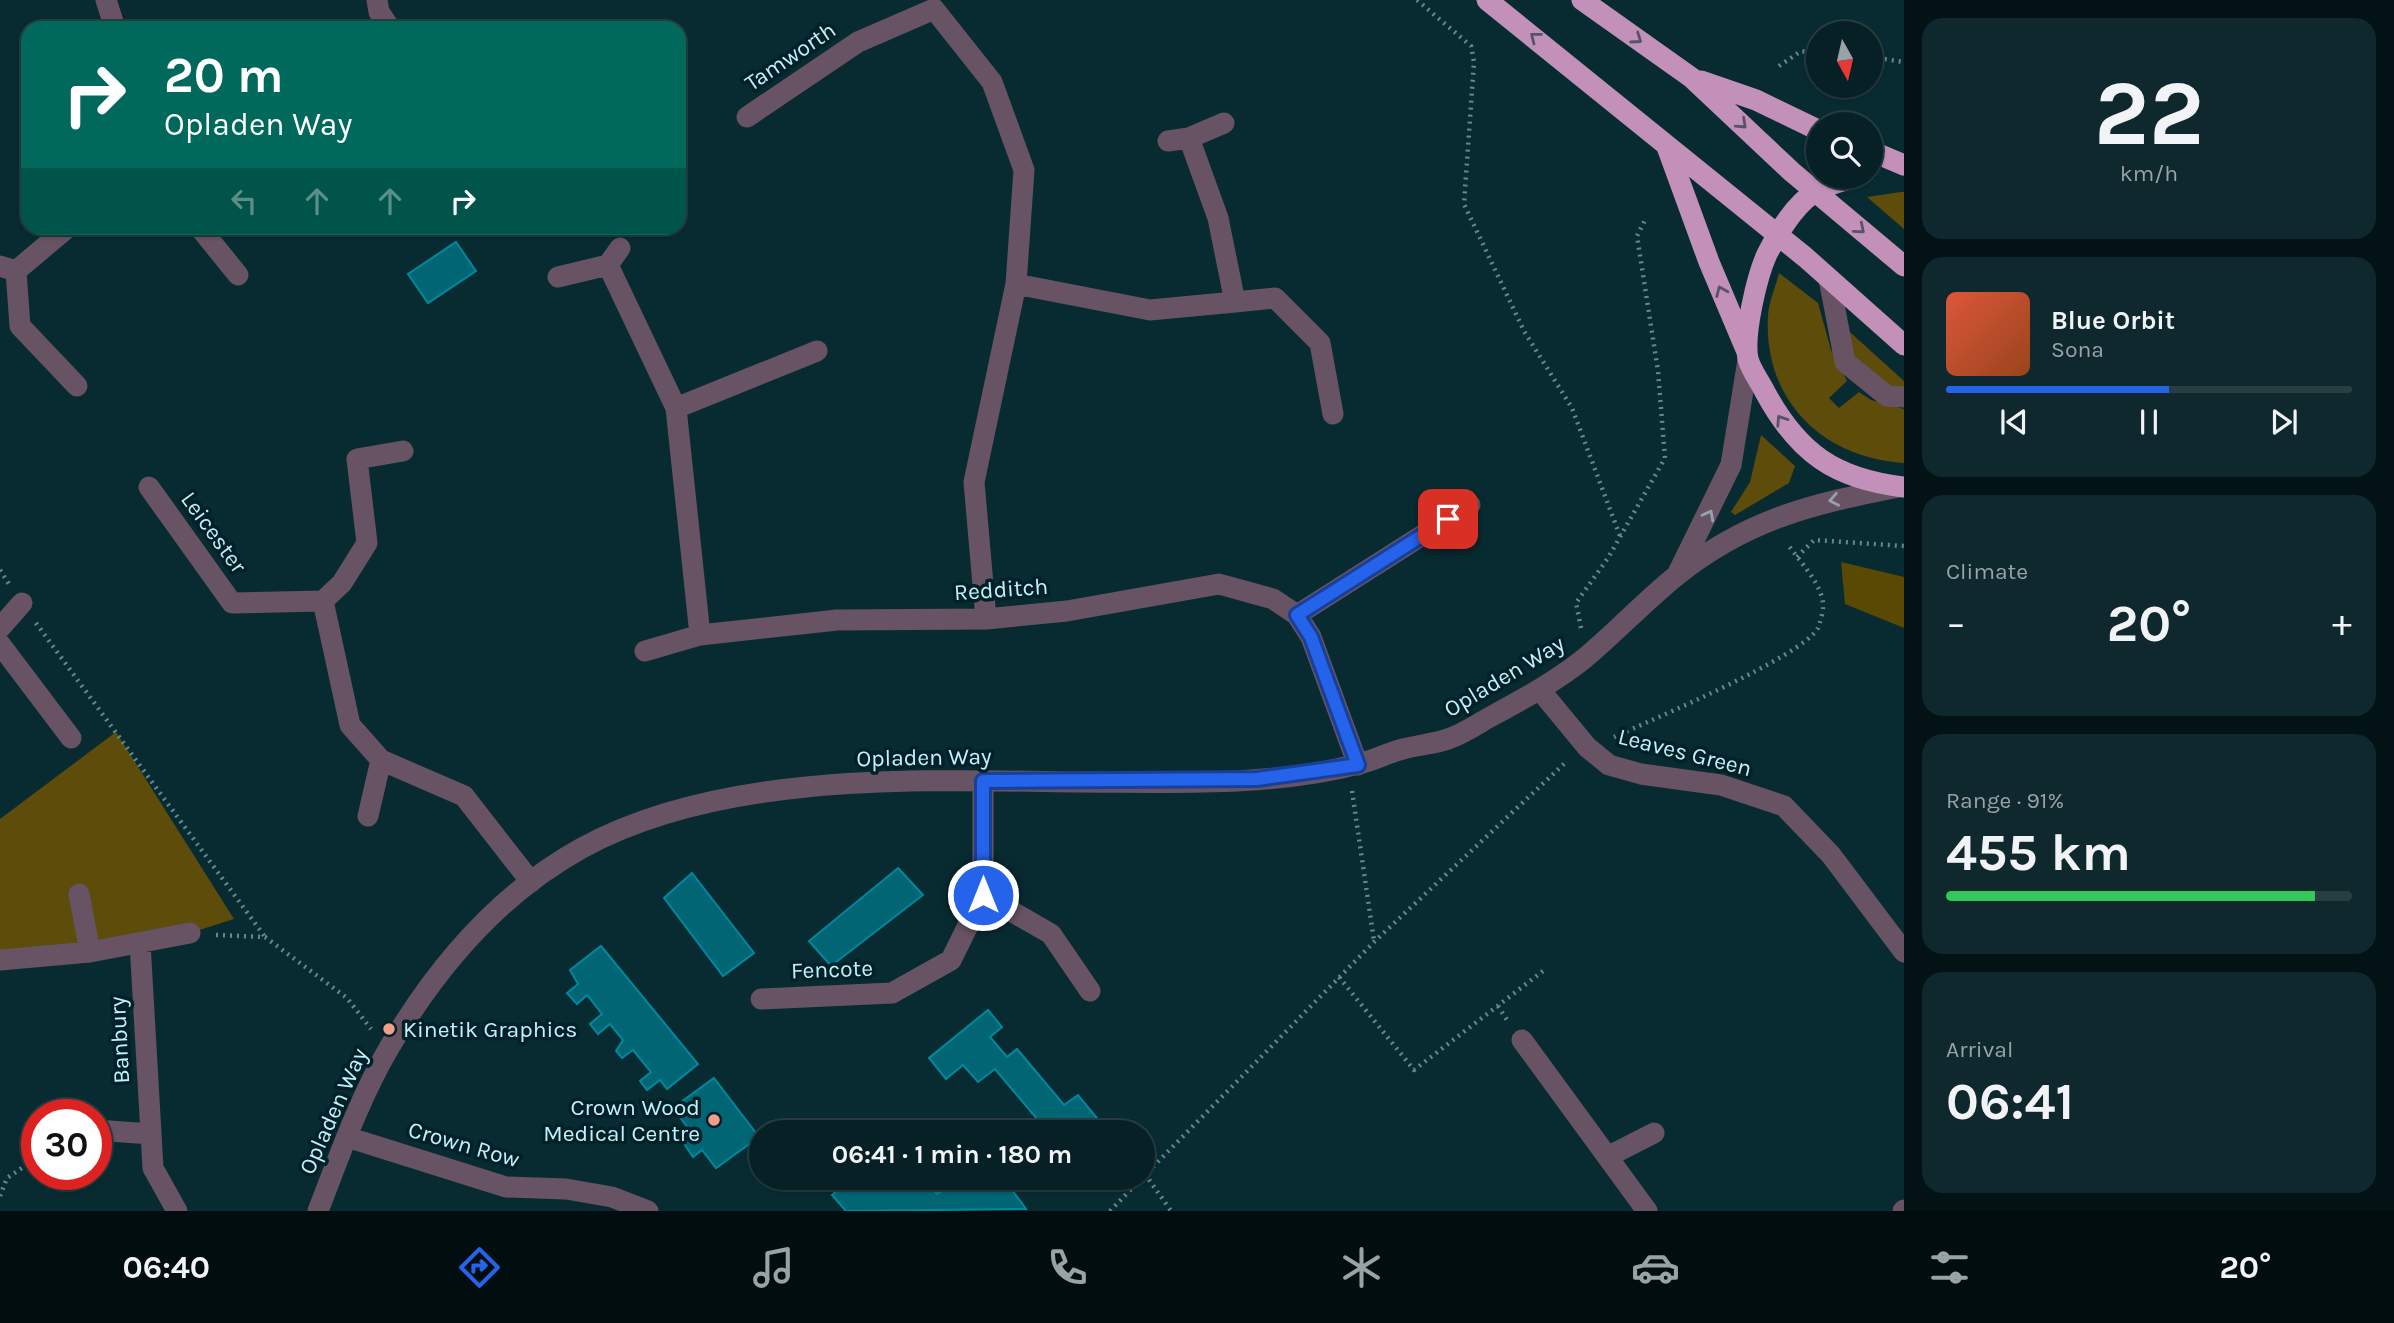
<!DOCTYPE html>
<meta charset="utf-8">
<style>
body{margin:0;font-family:Karla,sans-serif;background:#0f282e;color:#f1f3f6;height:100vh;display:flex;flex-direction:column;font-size:26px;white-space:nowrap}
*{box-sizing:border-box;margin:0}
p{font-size:23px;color:#98a3a7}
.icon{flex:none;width:38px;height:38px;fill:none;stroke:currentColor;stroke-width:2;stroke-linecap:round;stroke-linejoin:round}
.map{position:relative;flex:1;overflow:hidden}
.details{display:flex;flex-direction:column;gap:18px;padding:18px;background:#031215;width:490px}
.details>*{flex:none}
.top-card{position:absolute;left:21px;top:21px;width:665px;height:214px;border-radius:21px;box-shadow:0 2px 5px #0004,0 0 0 2px #273e43;background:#00695c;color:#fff;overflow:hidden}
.needle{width:46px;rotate:172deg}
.controls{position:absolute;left:1806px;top:21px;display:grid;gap:14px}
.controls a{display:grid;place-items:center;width:77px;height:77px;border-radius:50%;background:#062026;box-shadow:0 2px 5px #0004,0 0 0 2px #273e43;font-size:35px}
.speed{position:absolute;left:21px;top:1099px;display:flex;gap:14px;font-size:35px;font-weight:700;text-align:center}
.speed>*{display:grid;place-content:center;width:91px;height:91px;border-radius:50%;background:#062026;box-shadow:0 2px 5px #0004,0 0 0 2px #273e43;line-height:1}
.speed .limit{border:10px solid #d22;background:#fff;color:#111}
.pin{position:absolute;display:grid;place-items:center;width:60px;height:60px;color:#fff;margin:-30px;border-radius:14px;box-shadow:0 4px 10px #0006}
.me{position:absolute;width:77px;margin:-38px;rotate:0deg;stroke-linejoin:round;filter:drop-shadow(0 0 5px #0008)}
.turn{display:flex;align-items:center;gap:24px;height:147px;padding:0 28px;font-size:32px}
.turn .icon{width:91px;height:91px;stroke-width:2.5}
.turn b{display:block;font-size:49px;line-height:60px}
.lanes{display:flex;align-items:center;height:66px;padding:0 28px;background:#0003;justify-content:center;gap:35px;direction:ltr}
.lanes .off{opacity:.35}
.big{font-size:52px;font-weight:700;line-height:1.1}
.details .card{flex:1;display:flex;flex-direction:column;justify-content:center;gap:10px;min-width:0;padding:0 24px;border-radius:21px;background:#0f282e}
.details .dial{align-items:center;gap:0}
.dial b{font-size:91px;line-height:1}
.song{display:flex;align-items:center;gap:21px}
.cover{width:84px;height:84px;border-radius:10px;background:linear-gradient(135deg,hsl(10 70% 55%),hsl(20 70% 35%))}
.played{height:7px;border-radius:4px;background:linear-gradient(90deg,#2563eb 55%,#273e43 55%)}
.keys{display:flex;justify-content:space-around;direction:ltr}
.heat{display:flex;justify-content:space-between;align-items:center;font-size:38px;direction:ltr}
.charge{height:10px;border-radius:5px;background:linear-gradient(90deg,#34c759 91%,#273e43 0)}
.trip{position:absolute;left:749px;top:1120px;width:406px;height:70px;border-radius:35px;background:#062026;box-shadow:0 2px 5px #0004,0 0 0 2px #273e43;font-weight:700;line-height:70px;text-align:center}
.menu{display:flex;height:112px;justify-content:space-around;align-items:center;background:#020d0f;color:#98a3a7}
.menu .icon{width:49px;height:49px}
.menu .selected{color:#2563eb}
.menu b{font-size:32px;color:#f1f3f6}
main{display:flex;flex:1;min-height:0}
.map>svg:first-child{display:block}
</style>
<main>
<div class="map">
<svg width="1904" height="1211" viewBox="0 0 1904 1211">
<rect width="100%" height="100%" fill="#082b32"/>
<path fill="#5d4c0a" d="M 1904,192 L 1904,229 L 1867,197 L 1901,192 Z
M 1779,273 L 1818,303 L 1831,350 L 1847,381 L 1829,398 L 1839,408 L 1859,392 L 1871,400 L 1904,409 L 1904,463 C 1822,458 1763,400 1768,315 C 1769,301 1776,286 1779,273 Z
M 1841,324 L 1904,381 L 1904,394 L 1891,393 L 1850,358 Z
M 1761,435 L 1795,466 L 1789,483 L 1735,515 L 1731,512 L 1750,482 Z
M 116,732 L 234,919 L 190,933 L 0,960 L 0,819 Z"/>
<path fill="#5a4903" d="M 1841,562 L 1904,577 L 1904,628 L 1845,604 Z"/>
<path fill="#016574" stroke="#00899e" stroke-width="2" d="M 456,242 L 476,271 L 428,303 L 408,274 Z
M 898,868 L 923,895 L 831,966 L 809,941 Z
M 692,873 L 754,953 L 723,976 L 664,898 Z
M 601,946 L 698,1064 L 667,1089 L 660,1080 L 647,1090 L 640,1081 L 651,1072 L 633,1050 L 622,1058 L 616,1051 L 623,1040 L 610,1024 L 598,1034 L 590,1024 L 602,1014 L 587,995 L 577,1004 L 567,993 L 578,984 L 570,970 Z
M 988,1010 L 1002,1027 L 990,1037 L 1007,1057 L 1017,1049 L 1064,1105 L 1078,1095 L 1106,1129 L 1101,1132 L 1048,1132 L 995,1069 L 978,1082 L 963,1065 L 946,1079 L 929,1058 Z
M 714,1078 L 759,1137 L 716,1168 L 702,1150 L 693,1157 L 681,1139 L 691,1132 L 673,1108 Z
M 852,1178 L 924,1178 L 937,1194 L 959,1178 L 1003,1178 L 1026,1209 L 846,1211 L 832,1195 Z
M 1081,1178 L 1109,1178 L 1092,1191 Z"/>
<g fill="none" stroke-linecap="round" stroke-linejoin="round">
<path stroke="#608992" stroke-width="4.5" stroke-dasharray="2 5" stroke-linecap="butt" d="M 1417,0 L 1471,46 L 1474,62 L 1464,204 L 1524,331 L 1572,408 L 1620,536
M 1871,57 L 1904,62
M 1779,66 L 1801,51 L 1818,53
M 1797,557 L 1814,540 L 1904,546
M 0,570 L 9,584
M 36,623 L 265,937
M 1581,628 L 1576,603 L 1608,558 L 1665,458 L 1658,371 L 1637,236 L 1646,218
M 1614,737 C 1651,720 1802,657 1818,628 C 1820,623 1823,612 1823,607 C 1824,586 1800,562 1789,546
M 1352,791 L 1374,941
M 216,935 L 265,937 L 347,998 L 371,1029
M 1339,977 L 1414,1070 L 1547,968
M 1498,1006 L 1507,1020
M 1145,1174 L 1171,1211
M 1143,1177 L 1374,942 L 1566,762
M 0,1196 L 7,1178 L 37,1158
M 1110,1211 L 1142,1178"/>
<path stroke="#685364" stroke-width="21" d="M 106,0 L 115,28
M 377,0 L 379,12 L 390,28
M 747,117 L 858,42 L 934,9 L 992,82 L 1024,170 L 1016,284 L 974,482 L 986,619
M 1189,138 L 1224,123
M 200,228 L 238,275
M 620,248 L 608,265 L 676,408 L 700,635 L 837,620 L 986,619 L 1067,611 L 1219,584 L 1273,599 L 1297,615 L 1311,637 L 1358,765
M 0,266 L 16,271 L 67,228
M 16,271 L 20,326 L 77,386
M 558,277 L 608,265
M 1829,279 L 1845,362 L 1887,396 L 1904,397
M 1016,284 L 1150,310 L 1235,302 L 1218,218 L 1189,138 L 1168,141
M 1235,302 L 1275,298 L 1320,343 L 1333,414
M 676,408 L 817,351
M 149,487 L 232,603 L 323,601 L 350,725 L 381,760 L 464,796 L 531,882
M 1678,573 L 1731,465 L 1748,360
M 323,601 L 342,583 L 367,543 L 357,459 L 403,451
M 1297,615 L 1470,505
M 0,628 L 22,603
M 0,644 L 71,738
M 645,651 L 700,635
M 1540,690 L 1587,747 L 1609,765 L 1641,774 L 1721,785 L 1784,806 L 1831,855 L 1904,952
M 368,816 L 381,760
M 79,894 L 90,952
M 983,895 L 1051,934 L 1090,991
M 140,943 L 153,1168 L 177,1211
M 0,960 L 90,952 L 190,933
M 761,999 L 892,993 L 951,960 L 983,895 L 983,781
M 1522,1040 L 1647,1211
M 96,1130 L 151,1134
M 347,1137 L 506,1187 L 566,1189 L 612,1197 L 648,1211
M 1609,1156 L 1654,1133
M 318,1211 C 339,1157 359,1099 389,1048 C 436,968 500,893 582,848 C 722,771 923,780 1078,782 C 1168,782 1271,787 1358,764 C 1373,761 1387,753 1403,749 C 1418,745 1434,744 1448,739 C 1463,734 1476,725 1490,717 C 1523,699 1555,682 1585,658 C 1616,632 1644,602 1676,576 C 1747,519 1812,504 1899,487
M 1903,1211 L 1904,1210"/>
<path stroke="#c390b9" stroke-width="21" d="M 1487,0 L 1805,257 L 1904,345
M 1582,0 L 1692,78 L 1792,172 L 1904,266
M 1701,81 L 1756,100 L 1818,130
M 1667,147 L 1709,262 L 1747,352
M 1871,151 L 1904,165
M 1857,177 C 1844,181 1828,184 1817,191 C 1795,203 1778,233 1767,254 C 1757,276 1743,335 1748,359 C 1751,370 1760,382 1765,392 C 1798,453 1835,479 1904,487"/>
</g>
<defs><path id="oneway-chevron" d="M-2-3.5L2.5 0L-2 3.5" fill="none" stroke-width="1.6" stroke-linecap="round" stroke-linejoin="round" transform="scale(1.75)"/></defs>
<g stroke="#585369">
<use href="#oneway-chevron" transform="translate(1535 37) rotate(-142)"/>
<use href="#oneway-chevron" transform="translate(1637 39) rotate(35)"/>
<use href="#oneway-chevron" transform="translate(1742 124) rotate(43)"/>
<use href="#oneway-chevron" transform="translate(1860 229) rotate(40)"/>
<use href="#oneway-chevron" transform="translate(1721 291) rotate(-113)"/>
<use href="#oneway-chevron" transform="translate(1781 420) rotate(-123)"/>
</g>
<g stroke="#95a2b0">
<use href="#oneway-chevron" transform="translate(1834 500) rotate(169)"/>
<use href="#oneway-chevron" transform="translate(1709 515) rotate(-62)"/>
</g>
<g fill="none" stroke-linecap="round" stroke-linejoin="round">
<defs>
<path id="route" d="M 983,895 L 983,781 L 1257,779 L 1358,765 L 1311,637 L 1297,615 L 1448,519"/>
</defs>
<use href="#route" stroke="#184099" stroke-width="18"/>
<use href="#route" stroke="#2563eb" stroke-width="12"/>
</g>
<g fill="#f49e8a" stroke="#002128" stroke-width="2.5">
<circle cx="389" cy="1029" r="7"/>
<circle cx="714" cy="1120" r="7"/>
</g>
<g text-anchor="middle" stroke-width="7" stroke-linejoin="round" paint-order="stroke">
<g font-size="23" fill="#c2f1fc" stroke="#002128">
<text transform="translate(790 56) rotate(-34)" y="8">Tamworth</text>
<text transform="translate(214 532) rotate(54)" y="8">Leicester</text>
<text transform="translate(1001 589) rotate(-4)" y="8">Redditch</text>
<text transform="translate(1504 676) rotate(-31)" y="8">Opladen Way</text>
<text transform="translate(1685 752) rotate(14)" y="8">Leaves Green</text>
<text transform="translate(924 757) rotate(-1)" y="8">Opladen Way</text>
<text transform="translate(832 969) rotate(-2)" y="8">Fencote</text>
<text transform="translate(119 1040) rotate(-93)" y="8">Banbury</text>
<text transform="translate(333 1111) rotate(-66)" y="8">Opladen Way</text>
<text transform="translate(464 1144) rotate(16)" y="8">Crown Row</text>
</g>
<g font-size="23" fill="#c2f1fc" stroke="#002128" text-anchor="start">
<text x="403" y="1037">Kinetik Graphics</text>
<text x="700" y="1115" text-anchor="end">Crown Wood<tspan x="700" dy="26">Medical Centre</tspan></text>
</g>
</g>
</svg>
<div class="controls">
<a><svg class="needle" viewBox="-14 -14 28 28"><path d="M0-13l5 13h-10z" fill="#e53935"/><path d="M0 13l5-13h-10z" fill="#98a3a7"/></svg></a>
<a><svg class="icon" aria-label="search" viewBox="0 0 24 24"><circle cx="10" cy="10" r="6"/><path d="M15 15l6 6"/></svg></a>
</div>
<div class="speed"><div class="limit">30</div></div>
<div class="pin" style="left:1448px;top:519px;background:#d93025"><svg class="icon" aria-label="arrive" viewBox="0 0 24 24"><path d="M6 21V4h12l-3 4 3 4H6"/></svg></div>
<svg class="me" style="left:983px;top:895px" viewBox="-20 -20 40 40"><circle r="17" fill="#2563eb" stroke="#fff" stroke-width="3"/><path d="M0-11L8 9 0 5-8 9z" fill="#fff"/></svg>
<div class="trip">06:41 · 1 min · 180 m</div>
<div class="top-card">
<div class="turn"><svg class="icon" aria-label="right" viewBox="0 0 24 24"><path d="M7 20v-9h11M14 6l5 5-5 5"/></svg><div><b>20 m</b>Opladen Way</div></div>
<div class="lanes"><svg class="icon off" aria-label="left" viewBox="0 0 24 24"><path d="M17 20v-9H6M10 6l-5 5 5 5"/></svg><svg class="icon off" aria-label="ahead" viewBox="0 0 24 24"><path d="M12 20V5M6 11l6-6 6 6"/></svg><svg class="icon off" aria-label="ahead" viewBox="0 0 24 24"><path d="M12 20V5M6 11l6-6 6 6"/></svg><svg class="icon" aria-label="right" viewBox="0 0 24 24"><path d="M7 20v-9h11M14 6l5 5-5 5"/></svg></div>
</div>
</div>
<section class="details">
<div class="card dial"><b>22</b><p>km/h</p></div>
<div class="card">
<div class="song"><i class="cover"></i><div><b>Blue Orbit</b><p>Sona</p></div></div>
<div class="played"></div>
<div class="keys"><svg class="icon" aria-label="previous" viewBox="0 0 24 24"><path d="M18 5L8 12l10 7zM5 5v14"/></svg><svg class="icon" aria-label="pause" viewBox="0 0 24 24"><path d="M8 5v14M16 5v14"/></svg><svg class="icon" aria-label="next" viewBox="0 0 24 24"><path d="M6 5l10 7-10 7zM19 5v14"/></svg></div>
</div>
<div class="card"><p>Climate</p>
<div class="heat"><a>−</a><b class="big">20°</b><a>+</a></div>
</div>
<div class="card"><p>Range · 91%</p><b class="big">455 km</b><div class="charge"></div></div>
<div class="card"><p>Arrival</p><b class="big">06:41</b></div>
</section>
</main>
<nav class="menu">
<b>06:40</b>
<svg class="icon selected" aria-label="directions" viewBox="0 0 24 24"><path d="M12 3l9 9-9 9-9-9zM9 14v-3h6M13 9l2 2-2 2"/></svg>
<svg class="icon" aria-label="music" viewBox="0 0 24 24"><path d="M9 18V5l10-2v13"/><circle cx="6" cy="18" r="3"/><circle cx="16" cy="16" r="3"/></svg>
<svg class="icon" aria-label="phone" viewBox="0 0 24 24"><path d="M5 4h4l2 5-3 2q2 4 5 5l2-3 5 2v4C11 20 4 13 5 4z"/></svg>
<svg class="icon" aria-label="climate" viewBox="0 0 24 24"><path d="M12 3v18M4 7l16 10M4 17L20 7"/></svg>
<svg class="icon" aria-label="car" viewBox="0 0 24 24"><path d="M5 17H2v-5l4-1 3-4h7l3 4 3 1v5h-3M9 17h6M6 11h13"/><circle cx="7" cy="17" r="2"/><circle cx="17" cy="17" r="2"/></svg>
<svg class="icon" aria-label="filters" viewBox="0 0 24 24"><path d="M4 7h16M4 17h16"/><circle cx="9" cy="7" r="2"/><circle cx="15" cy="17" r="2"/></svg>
<b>20°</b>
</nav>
